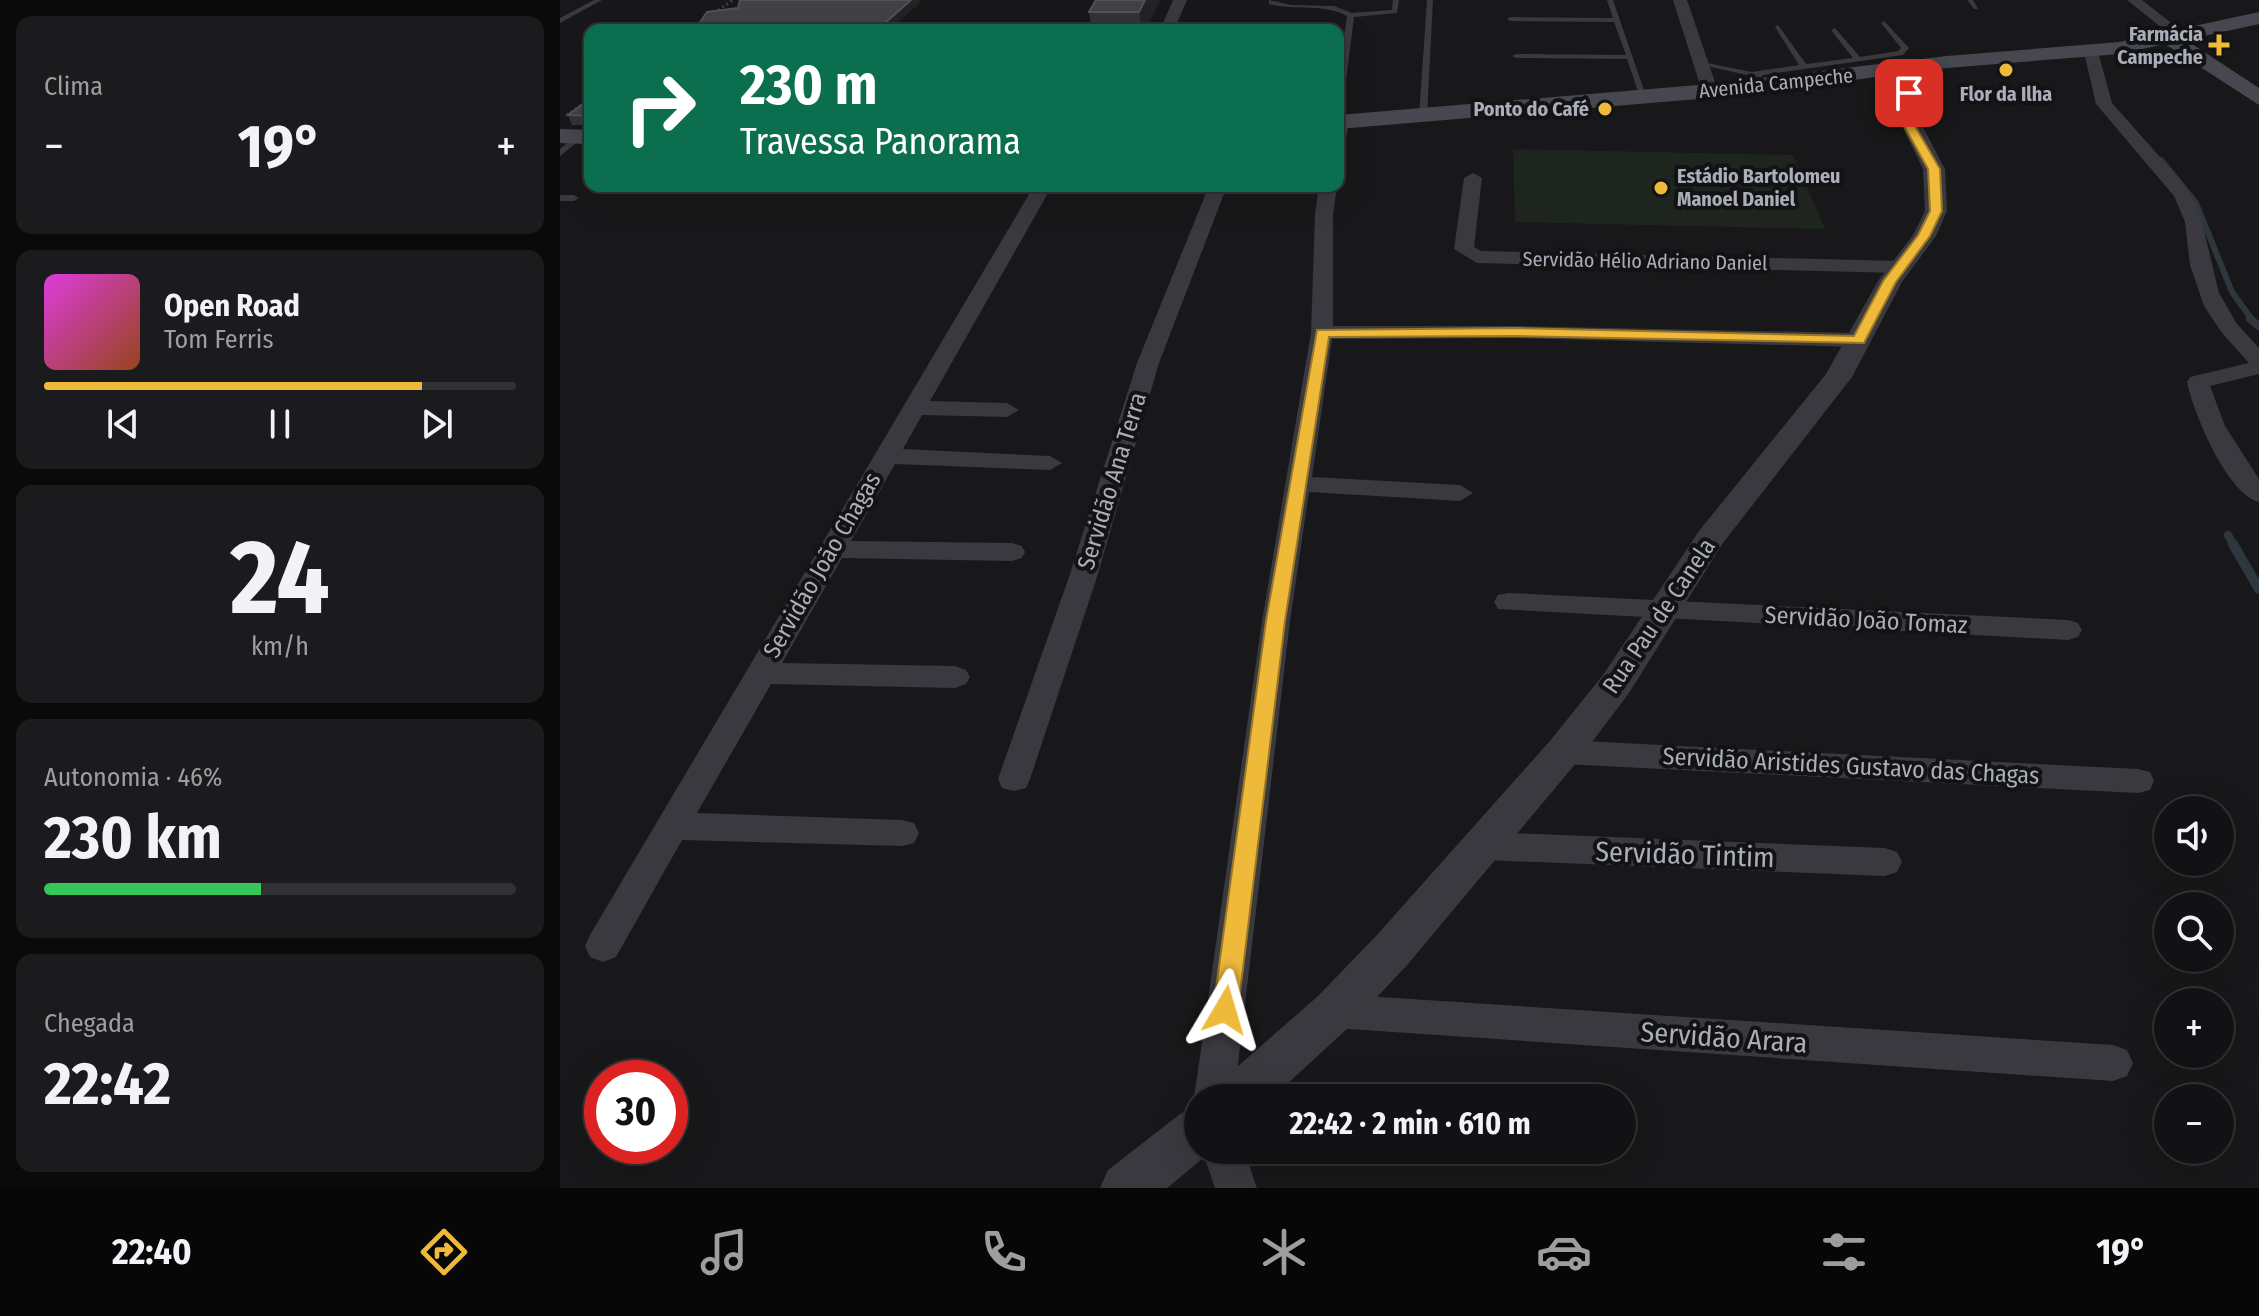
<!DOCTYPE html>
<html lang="pt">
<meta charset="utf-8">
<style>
body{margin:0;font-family:"Fira Sans Condensed",sans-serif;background:#1b1b1d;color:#f1f3f6;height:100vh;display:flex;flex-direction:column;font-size:30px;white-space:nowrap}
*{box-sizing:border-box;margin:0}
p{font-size:26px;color:#9c9ea0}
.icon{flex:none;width:44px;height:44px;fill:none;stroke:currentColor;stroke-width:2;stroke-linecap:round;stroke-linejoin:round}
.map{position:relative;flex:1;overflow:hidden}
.panel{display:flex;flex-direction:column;gap:16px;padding:16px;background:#0a0a0b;width:560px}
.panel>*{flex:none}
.banner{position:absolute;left:24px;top:24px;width:760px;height:168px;border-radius:16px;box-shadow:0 8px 32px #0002,0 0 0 2px #313234;background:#0b6e4f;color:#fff;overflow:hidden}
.tools{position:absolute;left:1594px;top:796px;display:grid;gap:16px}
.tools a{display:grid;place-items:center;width:80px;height:80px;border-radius:50%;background:#121214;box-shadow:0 8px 32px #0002,0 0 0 2px #313234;font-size:40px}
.speed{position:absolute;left:24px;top:1060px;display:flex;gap:16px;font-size:40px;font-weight:700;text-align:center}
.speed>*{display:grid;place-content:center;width:104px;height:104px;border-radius:50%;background:#121214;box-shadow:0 8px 32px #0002,0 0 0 2px #313234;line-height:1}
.speed .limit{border:12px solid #d22;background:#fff;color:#111}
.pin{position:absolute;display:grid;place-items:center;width:68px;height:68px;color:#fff;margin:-34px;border-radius:16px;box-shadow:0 4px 12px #0006}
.me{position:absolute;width:88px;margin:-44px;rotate:7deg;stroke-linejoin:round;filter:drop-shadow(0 0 6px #0008)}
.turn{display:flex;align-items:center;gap:28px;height:168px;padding:0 24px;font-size:36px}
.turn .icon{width:104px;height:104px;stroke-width:2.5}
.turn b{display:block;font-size:56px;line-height:68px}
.big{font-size:60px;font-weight:700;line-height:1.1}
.panel .tile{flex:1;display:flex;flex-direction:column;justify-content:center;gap:12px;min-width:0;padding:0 28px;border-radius:16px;background:#1b1b1d}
.panel .dial{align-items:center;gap:0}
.dial b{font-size:104px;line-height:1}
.song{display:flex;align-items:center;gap:24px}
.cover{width:96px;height:96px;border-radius:12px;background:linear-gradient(135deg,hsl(300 70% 55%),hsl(20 70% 35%))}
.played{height:8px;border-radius:4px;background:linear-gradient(90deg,#efb93a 80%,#313234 80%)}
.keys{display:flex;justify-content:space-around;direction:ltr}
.heat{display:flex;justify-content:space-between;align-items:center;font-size:44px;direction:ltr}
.charge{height:12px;border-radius:6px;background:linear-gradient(90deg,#34c759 46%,#313234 0)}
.trip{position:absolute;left:624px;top:1084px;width:452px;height:80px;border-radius:40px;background:#121214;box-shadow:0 8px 32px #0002,0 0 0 2px #313234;font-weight:700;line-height:80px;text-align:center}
.tab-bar{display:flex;height:128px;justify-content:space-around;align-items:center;background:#070708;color:#9c9ea0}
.tab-bar .icon{width:56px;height:56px}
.tab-bar .active{color:#efb93a}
.tab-bar b{font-size:36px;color:#f1f3f6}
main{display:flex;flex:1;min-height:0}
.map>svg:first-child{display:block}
</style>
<main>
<section class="panel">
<div class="tile"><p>Clima</p>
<div class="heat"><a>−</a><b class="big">19°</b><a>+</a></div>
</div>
<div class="tile">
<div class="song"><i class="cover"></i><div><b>Open Road</b><p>Tom Ferris</p></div></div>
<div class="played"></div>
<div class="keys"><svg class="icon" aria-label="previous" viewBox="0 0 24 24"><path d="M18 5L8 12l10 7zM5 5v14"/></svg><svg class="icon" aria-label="pause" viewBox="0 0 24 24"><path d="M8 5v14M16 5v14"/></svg><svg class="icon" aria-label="next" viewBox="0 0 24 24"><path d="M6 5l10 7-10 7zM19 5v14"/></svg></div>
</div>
<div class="tile dial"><b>24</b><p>km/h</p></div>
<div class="tile"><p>Autonomia · 46%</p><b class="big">230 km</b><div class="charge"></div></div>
<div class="tile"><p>Chegada</p><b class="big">22:42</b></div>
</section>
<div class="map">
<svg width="1699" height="1188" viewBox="0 0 1699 1188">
<rect width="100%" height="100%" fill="#18181a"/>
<path fill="#1e251f" d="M 953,149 L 1233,155 L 1265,229 L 955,222 Z"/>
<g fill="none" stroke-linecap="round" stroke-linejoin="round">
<path stroke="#2e363e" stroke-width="6" d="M 1601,160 L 1636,203 L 1672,292 L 1693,321"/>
<path stroke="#2e363e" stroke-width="8" d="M 1690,319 L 1699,326
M 1668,535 L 1674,546"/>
<path stroke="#2e363e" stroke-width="10" d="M 1673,544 L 1699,589"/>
<path stroke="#3f4046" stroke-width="3" stroke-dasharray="2 3" stroke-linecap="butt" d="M 154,13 L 173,0
M 130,30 L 142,21
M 7,115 L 30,99"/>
<path fill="#39393f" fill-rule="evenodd" d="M 34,0 L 42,0 L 0,23 L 0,18 Z
M 709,0 L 731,5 L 774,6 L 792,13 L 832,10 L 833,0 L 839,0 L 837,13 L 794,17 L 782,112 L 784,124 L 778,124 L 778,83 L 787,16 C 764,3 734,11 709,4 Z
M 867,0 L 873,0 L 867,116 L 863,118 L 859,116 Z
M 1047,0 L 1053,0 L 1087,99 L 1080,97 L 1067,59 L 956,58 L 952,56 L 956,54 L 1066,55 L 1054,22 L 950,21 L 947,19 L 950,17 L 1053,18 Z
M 1407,0 L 1413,0 L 1418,9 L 1414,9 Z
M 1324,21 L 1349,48 L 1343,55 L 1203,75 L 1200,78 L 1138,64 L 1142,62 L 1192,72 L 1239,65 L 1215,27 L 1218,25 L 1246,64 L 1293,58 L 1271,30 L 1275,28 L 1300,57 L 1338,51 L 1341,48 L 1321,23 Z
M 17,135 L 24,137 L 0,156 L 0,149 Z
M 0,195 L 14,195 L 19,198 L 14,201 L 0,201 Z"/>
<path fill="#39393f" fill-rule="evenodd" d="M 613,0 L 627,0 L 614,30 L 600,30 Z
M 1113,0 L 1127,0 L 1158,91 L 1156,94 L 1142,91 Z
M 1567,0 L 1582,0 L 1628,36 L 1616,39 Z
M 1531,48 L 1538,52 L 1552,103 L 1623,183 L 1638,206 L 1659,293 L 1677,324 L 1699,348 L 1699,374 L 1650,386 L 1665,426 L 1699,479 L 1699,502 C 1667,494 1633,412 1627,382 L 1630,377 L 1689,363 L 1662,333 L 1644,306 L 1630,265 L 1625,222 L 1614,196 L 1536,104 L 1524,52 Z
M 781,117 L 789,122 L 786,138 L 778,143 L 778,118 Z
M 913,173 L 922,178 L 914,247 L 921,251 L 1340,261 L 1350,267 L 1340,273 L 917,263 L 894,249 L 904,178 Z
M 474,186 L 492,186 L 370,401 L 447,403 L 459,410 L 447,417 L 362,415 L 343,449 L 490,456 L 502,463 L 490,470 L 335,464 L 291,541 L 452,543 L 462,546 L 465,552 L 462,558 L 452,561 L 282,558 L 222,663 L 395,666 L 406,670 L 410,677 L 406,684 L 395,688 L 211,684 L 137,813 L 342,820 L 354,823 L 359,833 L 354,843 L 342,846 L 122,840 L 56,957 L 43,962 L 30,957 L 25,946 L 30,935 Z
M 649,186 L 667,186 L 599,363 L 537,577 L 470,779 L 466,788 L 454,791 L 442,788 L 438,779 L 509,577 L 577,363 Z
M 759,186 L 777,186 L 773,214 L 773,326 L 956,326 L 1299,333 L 1310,340 L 1299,347 L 956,338 L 772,339 L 752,477 L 900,485 L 913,493 L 900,501 L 749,492 L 730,621 L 674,1098 L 638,1098 L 638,1108 L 634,1098 L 702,621 L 751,333 L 755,214 Z
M 948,593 L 1508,620 L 1518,623 L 1522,630 L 1518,637 L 1508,640 L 938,609 L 934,602 L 938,595 Z
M 1003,740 L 1578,769 L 1590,772 L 1594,781 L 1590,790 L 1578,793 L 1003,764 L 992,760 L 987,752 L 992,744 Z
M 924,832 L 1325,848 L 1337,852 L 1342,862 L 1337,872 L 1325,876 L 924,860 L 912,856 L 907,846 L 912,836 Z
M 774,994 L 1553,1045 L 1567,1050 L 1573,1063 L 1567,1076 L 1553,1081 L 774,1028 L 760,1023 L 755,1011 L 760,999 Z
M 642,1150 L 684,1150 L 697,1188 L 655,1188 Z"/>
<path fill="#39393f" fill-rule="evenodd" d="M 1352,62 L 1361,67 L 1357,116 L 1385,169 L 1387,211 L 1376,236 L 1342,282 L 1292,377 L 1163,543 L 1069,693 L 1017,762 L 848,964 L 790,1026 L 712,1098 L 652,1098 L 660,1082 L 758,996 L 816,936 L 989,742 L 1043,675 L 1139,531 L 1266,374 L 1318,281 L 1353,235 L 1365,211 L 1363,169 L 1337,116 L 1343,67 Z
M 638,1107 L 638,1150 L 653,1150 L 607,1188 L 540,1188 L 548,1170 L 620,1114 Z"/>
<path fill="#47484f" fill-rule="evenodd" d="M 1699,12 L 1699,24 L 1626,40 L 1699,88 L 1699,105 L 1605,44 L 1560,54 L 1387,68 L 1150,98 L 778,129 L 778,115 L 1150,84 L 1387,56 L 1560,42 Z
M 0,129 L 30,130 L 30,144 L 0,143 Z"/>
</g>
<path fill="#343438" d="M 599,0 L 586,30 L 532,30 L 529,12 Z
M 30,99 L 30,125 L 12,125 L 8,115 Z"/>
<path fill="#232326" d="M 351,0 L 359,0 L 360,3 L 329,30 L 317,30 Z
M 585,0 L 600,0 L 586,30 L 581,30 L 579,12 Z"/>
<path fill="#414146" stroke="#515258" stroke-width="2" d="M 180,0 L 351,0 L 317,30 L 135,30 L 147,12 L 178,8 Z
M 536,0 L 585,0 L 579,12 L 529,12 Z
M 30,99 L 30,116 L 8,115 Z"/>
<path fill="#efb93a" stroke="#9b7826" stroke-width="2" d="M 1349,90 L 1354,93 L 1355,126 L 1380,169 L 1382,211 L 1370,236 L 1336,282 L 1304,343 L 956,336 L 769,337 L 725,621 L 678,1010 L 674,1017 L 665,1021 L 656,1017 L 653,1010 L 706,621 L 757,330 L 956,328 L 1294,336 L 1323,281 L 1358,235 L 1370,211 L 1368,169 L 1344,126 L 1344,93 Z"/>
<g fill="#efb93a" stroke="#131315" stroke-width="3">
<path d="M1655 33h8v8h8v8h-8v8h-8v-8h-8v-8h8z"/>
<circle cx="1446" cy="70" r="8"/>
<circle cx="1045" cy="109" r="8"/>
<circle cx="1101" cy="188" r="8"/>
</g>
<g text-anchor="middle" stroke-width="8" stroke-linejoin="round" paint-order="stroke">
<g font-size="20" font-weight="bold" fill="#aaaeb9" stroke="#131315" text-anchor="end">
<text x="1643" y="41">Farmácia<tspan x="1643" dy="23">Campeche</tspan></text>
<text x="1446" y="101" text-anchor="middle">Flor da Ilha</text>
<text x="1029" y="116">Ponto do Café</text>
<text x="1117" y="183" text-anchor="start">Estádio Bartolomeu<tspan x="1117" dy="23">Manoel Daniel</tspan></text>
</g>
<g font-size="20" fill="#aaaeb9" stroke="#131315">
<text transform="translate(1216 83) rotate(-6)" y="7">Avenida Campeche</text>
<text transform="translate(1085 261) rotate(1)" y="7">Servidão Hélio Adriano Daniel</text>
</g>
<g font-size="24" fill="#aaaeb9" stroke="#131315">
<text transform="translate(552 481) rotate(-73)" y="8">Servidão Ana Terra</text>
<text transform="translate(262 565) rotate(-60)" y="8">Servidão João Chagas</text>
<text transform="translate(1099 616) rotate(-56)" y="8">Rua Pau de Canela</text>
<text transform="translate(1306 620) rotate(3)" y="8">Servidão João Tomaz</text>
<text transform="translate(1291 766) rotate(3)" y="8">Servidão Aristides Gustavo das Chagas</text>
</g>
<g font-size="28" fill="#aaaeb9" stroke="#131315">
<text transform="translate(1125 854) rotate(2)" y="10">Servidão Tintim</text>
<text transform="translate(1164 1037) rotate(4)" y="10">Servidão Arara</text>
</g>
</g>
</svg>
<div class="tools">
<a><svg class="icon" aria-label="sound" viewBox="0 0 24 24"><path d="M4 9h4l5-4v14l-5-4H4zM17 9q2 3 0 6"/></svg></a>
<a><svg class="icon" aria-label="search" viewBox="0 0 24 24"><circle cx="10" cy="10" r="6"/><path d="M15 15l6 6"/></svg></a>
<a>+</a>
<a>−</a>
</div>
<div class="speed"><div class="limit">30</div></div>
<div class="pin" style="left:1349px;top:93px;background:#d93025"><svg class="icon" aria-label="arrive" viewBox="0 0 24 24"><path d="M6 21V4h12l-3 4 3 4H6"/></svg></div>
<svg class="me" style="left:665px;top:1010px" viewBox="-20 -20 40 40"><path d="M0-17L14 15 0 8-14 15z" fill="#efb93a" stroke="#fff" stroke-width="4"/></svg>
<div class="trip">22:42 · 2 min · 610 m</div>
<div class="banner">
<div class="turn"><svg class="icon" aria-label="right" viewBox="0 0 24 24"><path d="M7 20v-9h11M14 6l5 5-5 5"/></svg><div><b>230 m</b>Travessa Panorama</div></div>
</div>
</div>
</main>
<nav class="tab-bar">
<b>22:40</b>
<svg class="icon active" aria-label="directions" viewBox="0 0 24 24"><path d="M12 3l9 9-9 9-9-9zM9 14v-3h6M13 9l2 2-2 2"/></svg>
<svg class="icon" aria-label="music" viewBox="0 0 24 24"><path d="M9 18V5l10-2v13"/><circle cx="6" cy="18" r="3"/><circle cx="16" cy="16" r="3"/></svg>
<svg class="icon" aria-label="phone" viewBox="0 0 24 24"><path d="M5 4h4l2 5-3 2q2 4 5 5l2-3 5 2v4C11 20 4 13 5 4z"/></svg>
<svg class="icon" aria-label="climate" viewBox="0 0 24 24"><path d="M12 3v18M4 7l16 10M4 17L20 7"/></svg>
<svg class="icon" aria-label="car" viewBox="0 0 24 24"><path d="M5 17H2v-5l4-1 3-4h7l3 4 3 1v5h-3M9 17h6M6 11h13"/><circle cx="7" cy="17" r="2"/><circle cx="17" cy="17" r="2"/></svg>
<svg class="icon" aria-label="filters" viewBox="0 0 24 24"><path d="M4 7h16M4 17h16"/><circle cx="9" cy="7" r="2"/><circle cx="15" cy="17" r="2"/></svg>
<b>19°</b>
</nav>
